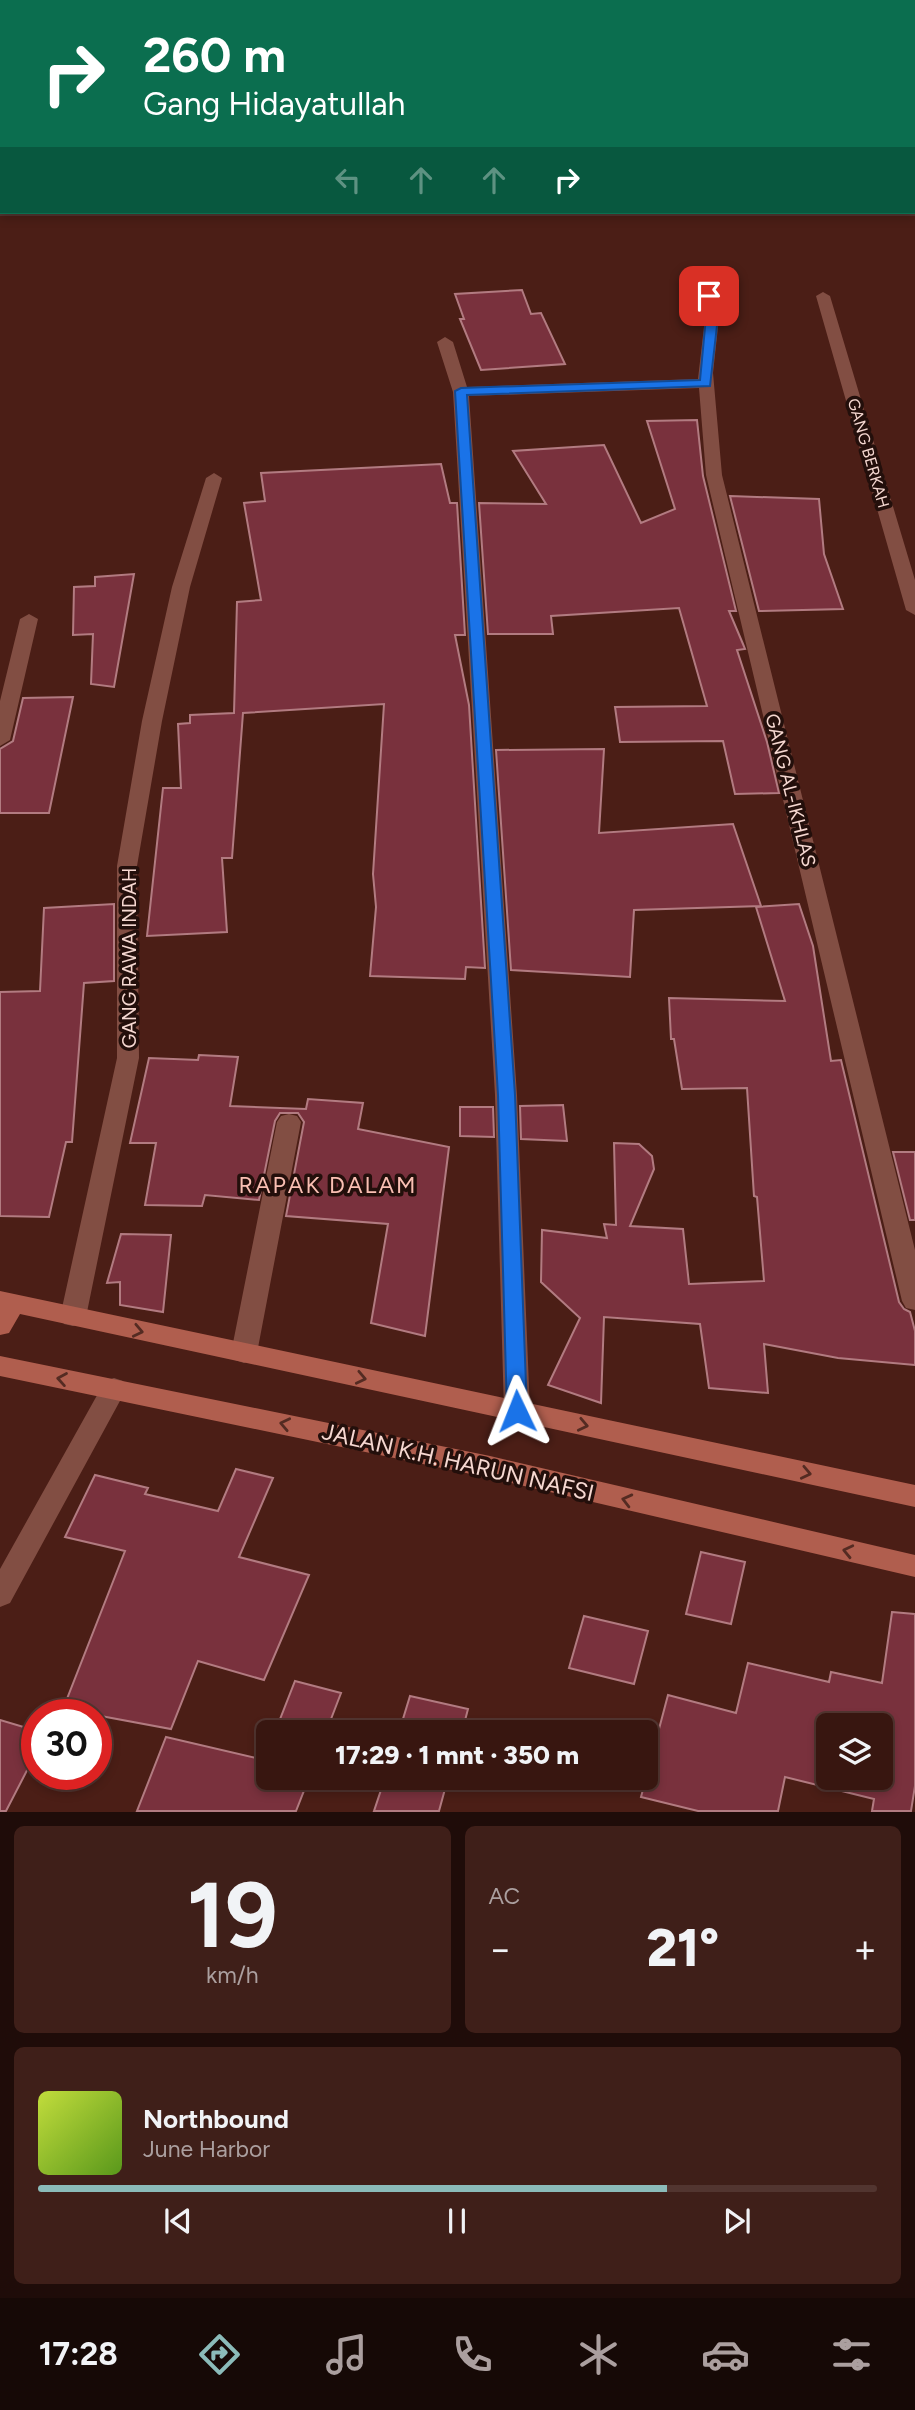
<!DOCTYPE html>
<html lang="id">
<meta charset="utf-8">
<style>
body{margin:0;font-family:Figtree,sans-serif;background:#3f1f19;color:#f1f3f6;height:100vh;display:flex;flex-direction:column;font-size:26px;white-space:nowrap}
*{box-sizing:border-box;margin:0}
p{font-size:23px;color:#ab9f9f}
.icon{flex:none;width:38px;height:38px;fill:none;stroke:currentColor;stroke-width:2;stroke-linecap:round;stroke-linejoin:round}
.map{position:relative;height:1812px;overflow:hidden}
.sheet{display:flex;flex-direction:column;gap:14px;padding:14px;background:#1f0c09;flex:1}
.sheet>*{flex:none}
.guide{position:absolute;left:0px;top:0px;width:915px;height:214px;box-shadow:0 4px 10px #0003,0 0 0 2px #523530;background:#0b6e4f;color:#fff;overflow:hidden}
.fabs{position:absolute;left:816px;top:1713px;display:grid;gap:14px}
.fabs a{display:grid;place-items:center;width:77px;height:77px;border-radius:10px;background:#381610;box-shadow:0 4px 10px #0003,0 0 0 2px #523530;font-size:35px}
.speed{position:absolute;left:21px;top:1699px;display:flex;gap:14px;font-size:35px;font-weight:700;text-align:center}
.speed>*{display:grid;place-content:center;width:91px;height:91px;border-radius:50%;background:#381610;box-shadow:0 4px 10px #0003,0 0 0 2px #523530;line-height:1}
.speed .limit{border:10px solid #d22;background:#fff;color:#111}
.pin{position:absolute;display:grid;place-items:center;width:60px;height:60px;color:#fff;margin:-30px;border-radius:14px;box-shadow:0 4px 10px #0006}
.me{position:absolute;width:77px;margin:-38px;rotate:358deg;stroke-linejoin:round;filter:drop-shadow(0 0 5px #0008)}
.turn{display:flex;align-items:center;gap:24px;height:147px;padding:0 28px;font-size:32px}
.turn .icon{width:91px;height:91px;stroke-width:2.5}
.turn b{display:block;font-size:49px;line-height:60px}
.lanes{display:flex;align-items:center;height:66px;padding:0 28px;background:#0003;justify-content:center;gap:35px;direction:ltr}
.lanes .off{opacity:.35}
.big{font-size:52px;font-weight:800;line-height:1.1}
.sheet .tile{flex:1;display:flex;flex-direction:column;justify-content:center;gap:10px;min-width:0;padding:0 24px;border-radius:10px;background:#3f1f19}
.sheet .dial{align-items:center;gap:0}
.dial b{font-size:91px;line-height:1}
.song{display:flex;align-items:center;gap:21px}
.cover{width:84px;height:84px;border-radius:10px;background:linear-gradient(135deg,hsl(70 70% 55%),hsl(90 70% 35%))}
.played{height:7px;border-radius:4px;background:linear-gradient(90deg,#8bbbb9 75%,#523530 75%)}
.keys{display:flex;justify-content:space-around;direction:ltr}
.heat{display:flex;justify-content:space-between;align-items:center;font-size:38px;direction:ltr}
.sheet .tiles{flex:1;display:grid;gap:14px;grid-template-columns:1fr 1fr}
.tile:last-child{grid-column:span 2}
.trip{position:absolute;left:256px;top:1720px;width:402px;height:70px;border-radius:10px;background:#381610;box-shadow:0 4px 10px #0003,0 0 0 2px #523530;font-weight:800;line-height:70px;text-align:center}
.tabs{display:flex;height:112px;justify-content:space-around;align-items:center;background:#160906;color:#ab9f9f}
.tabs .icon{width:49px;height:49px}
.tabs .selected{color:#8bbbb9}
.tabs b{font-size:32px;color:#f1f3f6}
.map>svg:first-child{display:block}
</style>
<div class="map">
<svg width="915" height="1812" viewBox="0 0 915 1812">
<rect width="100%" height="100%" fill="#4b1e16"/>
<path fill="#79313d" stroke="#b27b81" stroke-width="2" fill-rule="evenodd" d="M 522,290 L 531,314 L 541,313 L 565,364 L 481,370 L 460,319 L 464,319 L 455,294 Z
M 697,420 L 703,476 L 736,611 L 729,611 L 743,644 L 745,649 L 737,650 L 767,742 L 779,793 L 735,794 L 723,741 L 620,742 L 615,707 L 707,706 L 679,608 L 551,616 L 553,634 L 488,634 L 479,503 L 546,504 L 513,451 L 604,445 L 641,523 L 675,509 L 647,421 Z
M 441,464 L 450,503 L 457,503 L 465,635 L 455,635 L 469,705 L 485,968 L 466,967 L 465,979 L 370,976 L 376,907 L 373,874 L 384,704 L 243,713 L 232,858 L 222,858 L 227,932 L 147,936 L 163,788 L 181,788 L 178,724 L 190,723 L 190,715 L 234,713 L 237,602 L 261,600 L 244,503 L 265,501 L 261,473 Z
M 730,496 L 819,499 L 824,554 L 843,609 L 759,611 Z
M 134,574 L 114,687 L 91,684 L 93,634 L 73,635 L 74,587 L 95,586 L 95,577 Z
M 73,697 L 49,813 L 0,813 L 0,749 L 13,741 L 23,698 Z
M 604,749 L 599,833 L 733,824 L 761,906 L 634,910 L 630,977 L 511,970 L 496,750 Z
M 114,904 L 114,981 L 84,983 L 72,1142 L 66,1142 L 49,1217 L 0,1216 L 0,992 L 40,991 L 44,908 Z
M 799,904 L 813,946 L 831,1061 L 841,1060 L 899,1302 L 904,1309 L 910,1312 L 915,1331 L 915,1365 L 838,1358 L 764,1344 L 768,1393 L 709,1388 L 700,1324 L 604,1317 L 601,1403 L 548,1385 L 580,1318 L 541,1282 L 542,1230 L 607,1238 L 604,1224 L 616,1225 L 614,1143 L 639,1144 L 652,1156 L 654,1169 L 630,1226 L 683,1229 L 689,1284 L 764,1281 L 757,1197 L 754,1196 L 747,1088 L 682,1089 L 674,1039 L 671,1039 L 669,998 L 785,1001 L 756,907 Z
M 199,1055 L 238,1057 L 230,1106 L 306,1109 L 308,1099 L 363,1103 L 358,1129 L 449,1147 L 425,1336 L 371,1323 L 388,1224 L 286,1216 L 304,1122 L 298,1113 L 280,1113 L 275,1121 L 259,1200 L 205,1195 L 202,1206 L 145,1205 L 156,1143 L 130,1143 L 149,1058 L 198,1060 Z
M 563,1105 L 567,1141 L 521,1139 L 520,1106 Z
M 460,1107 L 493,1107 L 494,1137 L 460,1136 Z
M 893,1152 L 915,1152 L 915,1220 L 910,1220 Z
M 121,1234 L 171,1235 L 163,1312 L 120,1305 L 120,1282 L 107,1283 Z
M 236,1469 L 273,1478 L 239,1557 L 309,1575 L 264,1680 L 198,1661 L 171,1729 L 63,1709 L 125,1551 L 65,1537 L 95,1475 L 148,1488 L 145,1494 L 218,1511 Z
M 701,1552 L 745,1562 L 731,1624 L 686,1614 Z
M 892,1612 L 915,1614 L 915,1786 L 911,1811 L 872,1811 L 874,1799 L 785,1777 L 778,1811 L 698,1811 L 641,1797 L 668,1695 L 736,1713 L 748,1663 L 829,1682 L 831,1672 L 882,1683 ZM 828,1726 L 880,1726 L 880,1778 L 828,1778 Z
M 584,1616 L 648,1631 L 634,1684 L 569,1668 Z
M 295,1681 L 341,1693 L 326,1732 L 275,1732 Z
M 410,1696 L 468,1709 L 462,1732 L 399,1732 Z
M 0,1720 L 37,1731 L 37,1751 L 6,1811 L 0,1811 Z
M 166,1737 L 265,1760 L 268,1752 L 268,1778 L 309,1778 L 296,1811 L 137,1811 Z
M 385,1778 L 448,1778 L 439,1811 L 374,1811 Z"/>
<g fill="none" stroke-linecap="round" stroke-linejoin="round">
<path fill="#824e43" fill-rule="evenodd" d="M 706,270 L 713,274 L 719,318 L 713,373 L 722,475 L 915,1250 L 915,1310 L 906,1308 L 902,1301 L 706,475 L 699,388 L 469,396 L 517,1095 L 530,1411 L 526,1418 L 517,1421 L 508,1418 L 504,1411 L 495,1095 L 453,392 L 437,342 L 445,337 L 453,342 L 467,387 L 698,379 L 705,318 L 699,274 Z
M 823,292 L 830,296 L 915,580 L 915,615 L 906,610 L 816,296 Z
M 214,473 L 222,478 L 190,587 L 162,721 L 137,866 L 139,1058 L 86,1317 L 82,1324 L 73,1326 L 64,1324 L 60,1317 L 117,1058 L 117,866 L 142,721 L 172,587 L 206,478 Z
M 29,614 L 38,619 L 10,740 L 0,746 L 0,701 L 20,619 Z
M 289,1114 L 297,1116 L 301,1122 L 257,1353 L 253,1360 L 244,1363 L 235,1360 L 231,1353 L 277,1122 L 281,1116 Z
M 114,1378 L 123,1381 L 127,1388 L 10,1603 L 0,1607 L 0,1569 L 105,1381 Z"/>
<path fill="#b05e4e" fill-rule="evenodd" d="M 0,1291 L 915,1485 L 915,1507 L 20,1314 L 9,1333 L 0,1335 Z
M 0,1356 L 490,1456 L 915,1555 L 915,1577 L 490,1478 L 0,1376 Z"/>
</g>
<defs><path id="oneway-chevron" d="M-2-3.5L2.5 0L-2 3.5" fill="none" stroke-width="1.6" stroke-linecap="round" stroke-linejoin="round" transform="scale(1.75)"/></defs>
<g stroke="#542b22">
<use href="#oneway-chevron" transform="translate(138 1331) rotate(12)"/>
<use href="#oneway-chevron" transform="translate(361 1378) rotate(12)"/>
<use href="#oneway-chevron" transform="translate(62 1379) rotate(-170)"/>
<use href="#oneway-chevron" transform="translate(285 1424) rotate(-168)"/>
<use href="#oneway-chevron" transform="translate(583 1425) rotate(12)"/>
<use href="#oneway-chevron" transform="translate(806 1473) rotate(12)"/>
<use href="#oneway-chevron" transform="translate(627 1500) rotate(-166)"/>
<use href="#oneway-chevron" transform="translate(848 1551) rotate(-167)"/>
</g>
<path fill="#1a73e8" stroke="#114b97" stroke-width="2" d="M 709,292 L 714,296 L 718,317 L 710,386 L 467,395 L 515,1095 L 527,1411 L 524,1416 L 517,1419 L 510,1416 L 507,1411 L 498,1095 L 455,391 L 461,388 L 700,380 L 706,317 L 703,296 Z"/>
<g text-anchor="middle" stroke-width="7" stroke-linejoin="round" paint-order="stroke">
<g font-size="16" fill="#f6d8d1" stroke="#230f0b">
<text transform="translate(869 453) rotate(74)" y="6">GANG BERKAH</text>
</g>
<g font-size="19" fill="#f6d8d1" stroke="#230f0b">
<text transform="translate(791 790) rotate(76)" y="7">GANG AL-IKHLAS</text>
<text transform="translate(129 958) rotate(-90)" y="7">GANG RAWA INDAH</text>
</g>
<g font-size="23" letter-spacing="2" fill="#fabfb3" stroke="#230f0b">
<text x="328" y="1193">RAPAK DALAM</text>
</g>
<g font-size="23" fill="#f6d8d1" stroke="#230f0b">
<text transform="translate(458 1462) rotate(13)" y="8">JALAN K.H. HARUN NAFSI</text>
</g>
</g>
</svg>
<div class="fabs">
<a><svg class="icon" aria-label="layers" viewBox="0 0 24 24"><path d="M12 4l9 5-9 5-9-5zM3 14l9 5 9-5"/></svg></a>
</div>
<div class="speed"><div class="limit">30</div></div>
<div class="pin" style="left:709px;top:296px;background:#d93025"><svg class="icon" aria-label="arrive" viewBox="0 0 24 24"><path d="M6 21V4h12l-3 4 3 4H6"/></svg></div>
<svg class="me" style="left:517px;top:1411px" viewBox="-20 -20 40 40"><path d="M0-17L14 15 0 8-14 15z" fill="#1a73e8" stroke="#fff" stroke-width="4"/></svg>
<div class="trip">17:29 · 1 mnt · 350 m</div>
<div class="guide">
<div class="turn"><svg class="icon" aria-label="right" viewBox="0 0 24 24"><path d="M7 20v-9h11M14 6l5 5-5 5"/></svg><div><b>260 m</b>Gang Hidayatullah</div></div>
<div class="lanes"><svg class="icon off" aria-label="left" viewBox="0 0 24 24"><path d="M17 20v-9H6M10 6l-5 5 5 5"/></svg><svg class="icon off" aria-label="ahead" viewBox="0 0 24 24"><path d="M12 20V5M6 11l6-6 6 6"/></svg><svg class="icon off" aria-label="ahead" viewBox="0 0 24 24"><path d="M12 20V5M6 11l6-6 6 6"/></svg><svg class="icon" aria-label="right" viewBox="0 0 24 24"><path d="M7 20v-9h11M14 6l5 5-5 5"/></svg></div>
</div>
</div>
<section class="sheet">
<div class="tiles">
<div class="tile dial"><b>19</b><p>km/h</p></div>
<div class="tile"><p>AC</p>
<div class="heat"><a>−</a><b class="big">21°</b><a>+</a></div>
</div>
<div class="tile">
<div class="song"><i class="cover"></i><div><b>Northbound</b><p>June Harbor</p></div></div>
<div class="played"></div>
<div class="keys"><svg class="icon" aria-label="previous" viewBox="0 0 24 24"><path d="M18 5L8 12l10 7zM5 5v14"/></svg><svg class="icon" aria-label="pause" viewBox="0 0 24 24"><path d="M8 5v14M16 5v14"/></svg><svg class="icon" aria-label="next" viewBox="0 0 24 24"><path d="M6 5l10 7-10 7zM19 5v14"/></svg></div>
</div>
</div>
</section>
<nav class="tabs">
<b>17:28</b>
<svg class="icon selected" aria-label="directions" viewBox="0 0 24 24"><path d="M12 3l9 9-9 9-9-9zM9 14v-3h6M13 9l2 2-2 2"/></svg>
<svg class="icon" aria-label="music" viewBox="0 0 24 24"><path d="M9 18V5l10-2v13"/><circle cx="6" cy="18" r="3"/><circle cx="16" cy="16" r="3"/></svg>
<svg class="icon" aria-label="phone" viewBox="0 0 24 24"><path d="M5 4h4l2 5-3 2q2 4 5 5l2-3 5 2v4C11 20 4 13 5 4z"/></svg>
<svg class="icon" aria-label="climate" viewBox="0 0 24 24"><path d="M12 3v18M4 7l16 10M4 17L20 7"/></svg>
<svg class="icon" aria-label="car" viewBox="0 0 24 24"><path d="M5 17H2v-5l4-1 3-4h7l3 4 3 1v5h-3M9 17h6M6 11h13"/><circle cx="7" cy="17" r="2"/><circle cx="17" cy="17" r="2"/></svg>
<svg class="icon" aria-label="filters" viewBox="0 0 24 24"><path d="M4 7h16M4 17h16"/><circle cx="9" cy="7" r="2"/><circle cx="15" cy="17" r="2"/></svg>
</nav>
